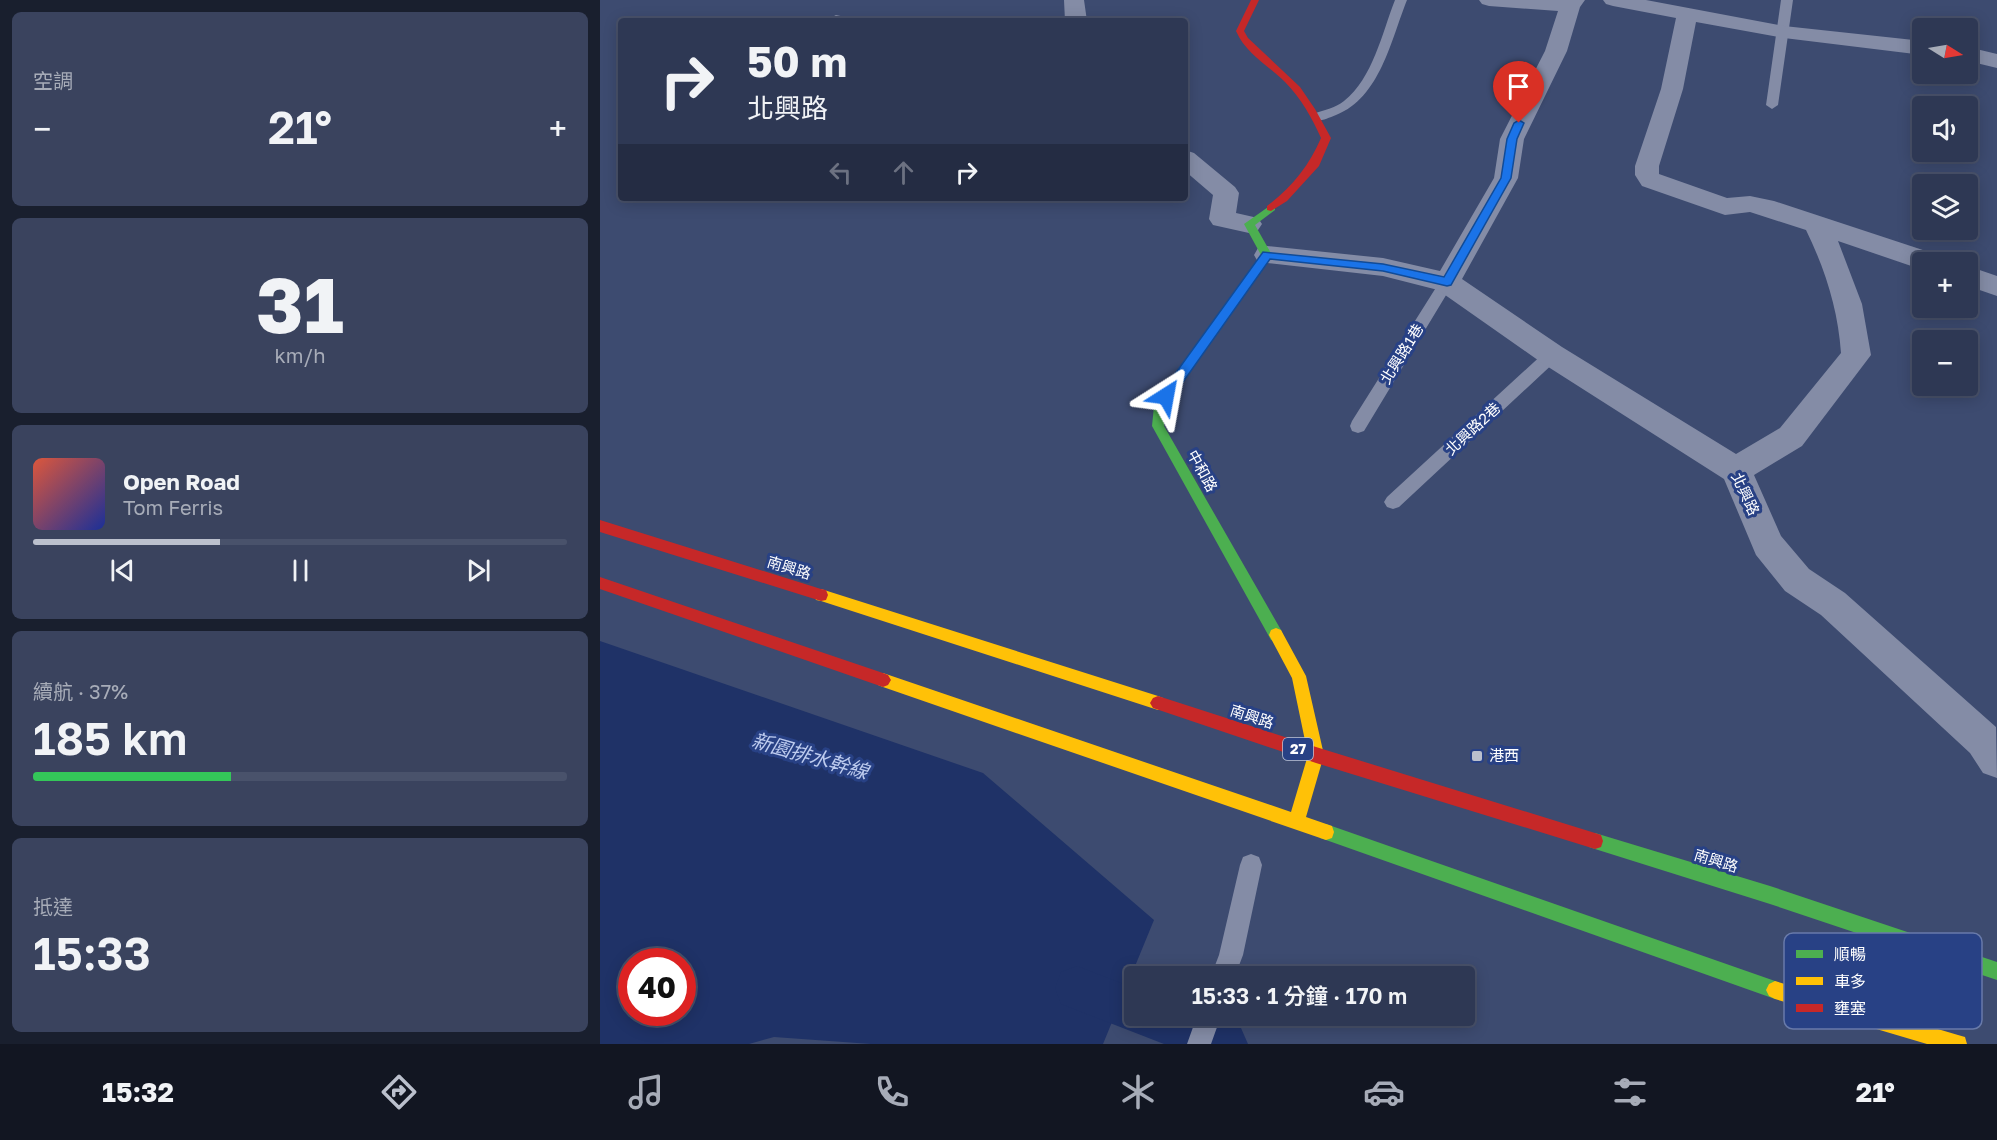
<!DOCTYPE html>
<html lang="zh-TW">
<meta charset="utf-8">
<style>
body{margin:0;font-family:"Golos Text","Noto Sans TC",sans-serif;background:#3a435e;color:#f1f3f6;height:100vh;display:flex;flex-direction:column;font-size:22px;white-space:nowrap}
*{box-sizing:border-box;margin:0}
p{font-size:20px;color:#a7acb8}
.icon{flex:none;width:33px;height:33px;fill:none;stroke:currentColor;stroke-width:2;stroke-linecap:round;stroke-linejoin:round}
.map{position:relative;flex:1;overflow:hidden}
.drawer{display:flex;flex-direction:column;gap:12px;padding:12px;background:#191f2e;width:600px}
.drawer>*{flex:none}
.hud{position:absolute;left:18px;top:18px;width:570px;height:183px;border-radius:6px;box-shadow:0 3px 15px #0003,0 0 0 2px #49526b;background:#2e3854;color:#f1f3f6;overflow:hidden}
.needle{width:39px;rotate:101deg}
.buttons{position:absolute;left:1312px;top:18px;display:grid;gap:12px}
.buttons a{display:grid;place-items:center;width:66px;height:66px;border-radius:6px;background:#2e3854;box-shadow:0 3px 15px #0003,0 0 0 2px #49526b;font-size:30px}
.speed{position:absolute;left:18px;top:948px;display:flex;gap:12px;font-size:30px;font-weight:700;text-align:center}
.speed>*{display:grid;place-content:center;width:78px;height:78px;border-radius:50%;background:#2e3854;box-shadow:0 3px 15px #0003,0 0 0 2px #49526b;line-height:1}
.speed .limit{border:9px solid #d22;background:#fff;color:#111}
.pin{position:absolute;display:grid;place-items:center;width:51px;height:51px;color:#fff;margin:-62px -26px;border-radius:50% 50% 50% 0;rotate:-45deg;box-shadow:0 0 6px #0007}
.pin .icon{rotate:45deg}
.me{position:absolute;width:66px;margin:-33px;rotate:34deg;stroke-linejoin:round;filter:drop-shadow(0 0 4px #0008)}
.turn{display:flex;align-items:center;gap:21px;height:126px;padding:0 30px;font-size:27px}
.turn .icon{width:78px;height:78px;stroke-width:2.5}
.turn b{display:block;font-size:42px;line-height:51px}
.lanes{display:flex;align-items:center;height:57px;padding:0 30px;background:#0003;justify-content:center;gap:30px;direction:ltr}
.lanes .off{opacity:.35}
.big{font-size:45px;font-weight:600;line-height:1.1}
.drawer .widget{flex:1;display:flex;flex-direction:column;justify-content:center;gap:9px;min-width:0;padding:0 21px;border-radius:9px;background:#3a435e}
.drawer .dial{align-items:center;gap:0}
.dial b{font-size:78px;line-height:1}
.song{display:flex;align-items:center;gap:18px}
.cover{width:72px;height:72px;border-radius:9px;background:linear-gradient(135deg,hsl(10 70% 55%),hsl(230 70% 35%))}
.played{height:6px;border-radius:3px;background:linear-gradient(90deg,#bbc0cd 35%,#49526b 35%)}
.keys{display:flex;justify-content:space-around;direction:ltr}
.heat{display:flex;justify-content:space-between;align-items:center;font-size:33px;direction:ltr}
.charge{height:9px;border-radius:4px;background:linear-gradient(90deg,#34c759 37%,#49526b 0)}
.trip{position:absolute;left:524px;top:966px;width:351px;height:60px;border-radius:6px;background:#2e3854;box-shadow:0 3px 15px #0003,0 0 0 2px #49526b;font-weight:600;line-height:60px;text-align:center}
.tab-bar{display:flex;height:96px;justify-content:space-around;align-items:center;background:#121622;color:#a7acb8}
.tab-bar .icon{width:42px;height:42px}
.tab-bar .on{color:#bbc0cd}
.tab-bar b{font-size:27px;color:#f1f3f6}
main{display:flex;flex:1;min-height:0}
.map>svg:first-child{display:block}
</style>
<main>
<section class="drawer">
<div class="widget"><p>空調</p>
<div class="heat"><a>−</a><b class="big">21°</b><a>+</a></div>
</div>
<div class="widget dial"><b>31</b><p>km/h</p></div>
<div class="widget">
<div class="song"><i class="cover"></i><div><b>Open Road</b><p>Tom Ferris</p></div></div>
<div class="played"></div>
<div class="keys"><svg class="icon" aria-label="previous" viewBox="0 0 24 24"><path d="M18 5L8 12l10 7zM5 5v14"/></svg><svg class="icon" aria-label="pause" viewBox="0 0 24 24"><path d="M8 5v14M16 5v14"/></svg><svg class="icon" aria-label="next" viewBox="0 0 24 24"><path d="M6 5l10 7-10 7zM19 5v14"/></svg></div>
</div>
<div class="widget"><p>續航 · 37%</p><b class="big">185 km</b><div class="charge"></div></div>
<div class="widget"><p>抵達</p><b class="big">15:33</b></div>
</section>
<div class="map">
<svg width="1397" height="1044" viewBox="0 0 1397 1044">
<rect width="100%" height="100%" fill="#3d4b70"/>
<path fill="#1f3267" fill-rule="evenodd" d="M 0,641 L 383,773 L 554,920 L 503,1044 L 271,1044 L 174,1037 L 149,1044 L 0,1044 ZM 32,962 L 82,962 L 82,1012 L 32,1012 Z"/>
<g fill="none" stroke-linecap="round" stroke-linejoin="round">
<path fill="#1f3267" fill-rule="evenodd" d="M 477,966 L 534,988 L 534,1016 L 609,1016 L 641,1028 L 648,1044 L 564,1044 L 461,1004 L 455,988 L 461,972 Z"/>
<path fill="#848ca6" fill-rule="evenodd" d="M 795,0 L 807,0 C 791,40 780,98 736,115 C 728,118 721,122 713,120 L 712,117 L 713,114 C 724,110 735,108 744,101 C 773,78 782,33 795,0 Z
M 1181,0 L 1193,0 L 1178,105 L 1172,109 L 1166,105 Z
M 236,15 L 254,19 L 256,21 L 232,20 L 230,18 Z
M 847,277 L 854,282 L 764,431 L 758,433 L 752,431 L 750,426 L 752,421 L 842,278 Z
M 952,349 L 958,351 L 960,355 L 958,359 L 799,507 L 793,509 L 787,507 L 784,502 L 787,497 L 946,351 Z
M 651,854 L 659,857 L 662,865 L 643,955 L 635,976 L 611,976 L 619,955 L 640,865 L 643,857 Z
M 597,1016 L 621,1016 L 611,1044 L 587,1044 Z"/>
<path fill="#848ca6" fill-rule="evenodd" d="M 464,0 L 484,0 L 487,21 L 465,21 Z
M 879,0 L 985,0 L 980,7 L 967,51 L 924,139 L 918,178 L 862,279 L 962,347 L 1136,454 L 1180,428 L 1241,353 C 1238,309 1225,269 1206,230 L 1150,212 L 1125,215 L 1042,186 L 1035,175 L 1035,166 L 1061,89 L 1076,18 L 1013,6 L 1006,4 L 1003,0 L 1046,0 L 1184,26 L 1323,41 L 1323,55 L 1184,38 L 1096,22 L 1083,89 L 1059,166 L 1059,174 L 1127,198 L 1150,196 L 1174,201 L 1338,255 L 1342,262 L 1323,262 L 1323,270 L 1238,241 L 1262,304 L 1271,355 L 1202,446 L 1154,475 L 1181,536 L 1209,569 L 1245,593 L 1396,727 L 1397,778 L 1383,773 L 1370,753 L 1221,615 L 1185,591 L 1156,555 L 1124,479 L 942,363 L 838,290 L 783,276 L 658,262 L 654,255 L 658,248 L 667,246 L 783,258 L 840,271 L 894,178 L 900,139 L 945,51 L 958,11 L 889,6 L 882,4 Z
M 1368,47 L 1397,54 L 1397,68 L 1368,61 Z
M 585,150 L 594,153 L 635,187 L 639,193 L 636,213 L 658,218 L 662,224 L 658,230 L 649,233 L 613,225 L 609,219 L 613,195 L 585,171 Z
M 1368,266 L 1397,276 L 1397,296 L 1368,286 Z"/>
<path fill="#4caf50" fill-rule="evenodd" d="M 671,205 L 675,206 L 675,210 L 655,225 L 672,255 L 577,388 L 566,407 L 564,426 L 681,630 L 683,635 L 681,640 L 676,642 L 671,640 L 552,426 L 554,406 L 569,382 L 661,255 L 644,224 Z
M 726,824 L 1175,981 L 1181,984 L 1184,990 L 1181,996 L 1175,999 L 726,840 L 720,838 L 718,832 L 720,826 Z
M 995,833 L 1170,886 L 1397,962 L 1397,980 L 1170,904 L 995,849 L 989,847 L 987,841 L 989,835 Z"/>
<path fill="#ffc107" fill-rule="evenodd" d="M 221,589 L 558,696 L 563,698 L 566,703 L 563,708 L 558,710 L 221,601 L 216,600 L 214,595 L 216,590 Z
M 676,628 L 681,630 L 706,676 L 724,755 L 706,817 L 732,826 L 734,832 L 732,838 L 726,840 L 283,687 L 278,685 L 275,680 L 278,675 L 283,673 L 691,812 L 708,755 L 692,678 L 669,635 L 671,630 Z
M 1175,981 L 1358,1035 L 1365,1037 L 1367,1044 L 1327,1044 L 1175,999 L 1169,996 L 1166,990 L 1169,984 Z"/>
<path fill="#c62828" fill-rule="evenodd" d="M 651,0 L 659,0 L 644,31 L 648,38 L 700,87 L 715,109 L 731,138 L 719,166 L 687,201 L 671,211 L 667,210 L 667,206 C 692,187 709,166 721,138 C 712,118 701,98 685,82 C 668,65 646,54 636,31 Z
M 0,520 L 221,589 L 226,590 L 228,595 L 226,600 L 221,601 L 0,532 Z
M 0,577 L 283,673 L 288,675 L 291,680 L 288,685 L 283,687 L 0,589 Z
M 558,696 L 716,747 L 995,833 L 1001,835 L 1003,841 L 1001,847 L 995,849 L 716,763 L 553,708 L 550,703 L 553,698 Z"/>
</g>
<path fill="#1a73e8" stroke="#114b97" stroke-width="1.5" d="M 919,120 L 924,123 L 917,139 L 911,178 L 851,285 L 847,286 L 783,271 L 670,259 L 571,399 L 562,399 L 560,396 L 562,392 L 663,252 L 783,264 L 844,277 L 901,178 L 907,139 L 914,123 Z"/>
<rect fill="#bbc0cd" stroke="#284185" stroke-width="2" x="871" y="750" width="12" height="12" rx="3"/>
<g text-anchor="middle" stroke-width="6" stroke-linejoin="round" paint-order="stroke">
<rect fill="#284185" stroke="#bec6da" stroke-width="1.5" x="683" y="738" width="30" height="22" rx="4.5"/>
<g font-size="14" font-weight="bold" fill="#fff">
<text x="698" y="754">27</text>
</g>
<g font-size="15" fill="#fff" stroke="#284185">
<text transform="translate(802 354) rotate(-58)" y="5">北興路1巷</text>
<text transform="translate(873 429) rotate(-43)" y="5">北興路2巷</text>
<text transform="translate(602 471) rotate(61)" y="5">中和路</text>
<text transform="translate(1145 494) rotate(65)" y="5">北興路</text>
<text transform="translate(189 568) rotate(17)" y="5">南興路</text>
<text transform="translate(652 717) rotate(18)" y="5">南興路</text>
<text transform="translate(1116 861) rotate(17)" y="5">南興路</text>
</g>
<g font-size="15" fill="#fff" stroke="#284185" text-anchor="start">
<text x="889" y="761">港西</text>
</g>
<g font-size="20" font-style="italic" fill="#beccef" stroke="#284185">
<text transform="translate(210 756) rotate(16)" y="7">新園排水幹線</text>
</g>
</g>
<rect x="1184" y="933" width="198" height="96" rx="9" fill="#284185" stroke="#687aaa" stroke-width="1.5"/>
<rect x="1196" y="950" width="27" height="8" fill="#4caf50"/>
<rect x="1196" y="977" width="27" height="8" fill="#ffc107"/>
<rect x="1196" y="1004" width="27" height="8" fill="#c62828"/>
<g font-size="16" fill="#fff">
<text x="1234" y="960">順暢</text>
<text x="1234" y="987">車多</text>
<text x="1234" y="1014">壅塞</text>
</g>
</svg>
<div class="buttons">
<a><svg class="needle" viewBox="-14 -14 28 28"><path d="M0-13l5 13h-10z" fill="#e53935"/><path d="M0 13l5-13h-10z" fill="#a7acb8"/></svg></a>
<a><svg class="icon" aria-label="sound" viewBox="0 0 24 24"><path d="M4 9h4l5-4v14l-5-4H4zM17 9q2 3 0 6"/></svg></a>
<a><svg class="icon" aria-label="layers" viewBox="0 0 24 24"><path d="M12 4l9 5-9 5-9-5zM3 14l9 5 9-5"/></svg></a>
<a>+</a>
<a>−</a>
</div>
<div class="speed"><div class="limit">40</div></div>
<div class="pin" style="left:919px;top:123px;background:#d93025"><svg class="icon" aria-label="arrive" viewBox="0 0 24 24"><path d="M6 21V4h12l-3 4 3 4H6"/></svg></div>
<svg class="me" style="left:566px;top:396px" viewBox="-20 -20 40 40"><path d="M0-17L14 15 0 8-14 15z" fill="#1a73e8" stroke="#fff" stroke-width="4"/></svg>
<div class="trip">15:33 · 1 分鐘 · 170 m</div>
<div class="hud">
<div class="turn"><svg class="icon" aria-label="right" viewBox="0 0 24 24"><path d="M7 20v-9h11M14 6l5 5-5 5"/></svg><div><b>50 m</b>北興路</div></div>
<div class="lanes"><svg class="icon off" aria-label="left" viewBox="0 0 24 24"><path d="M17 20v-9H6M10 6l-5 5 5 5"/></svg><svg class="icon off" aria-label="ahead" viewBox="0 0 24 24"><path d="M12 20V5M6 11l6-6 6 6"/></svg><svg class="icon" aria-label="right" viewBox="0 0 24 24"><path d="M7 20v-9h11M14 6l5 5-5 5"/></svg></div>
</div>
</div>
</main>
<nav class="tab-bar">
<b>15:32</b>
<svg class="icon on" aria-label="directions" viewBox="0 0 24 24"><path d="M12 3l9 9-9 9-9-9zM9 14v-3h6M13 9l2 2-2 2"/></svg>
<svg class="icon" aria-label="music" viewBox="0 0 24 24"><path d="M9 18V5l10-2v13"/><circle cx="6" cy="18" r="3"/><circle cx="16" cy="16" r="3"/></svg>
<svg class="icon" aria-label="phone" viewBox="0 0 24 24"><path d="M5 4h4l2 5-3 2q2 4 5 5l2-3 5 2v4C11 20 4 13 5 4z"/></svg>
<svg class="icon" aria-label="climate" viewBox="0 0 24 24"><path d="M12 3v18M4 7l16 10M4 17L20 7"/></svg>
<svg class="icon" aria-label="car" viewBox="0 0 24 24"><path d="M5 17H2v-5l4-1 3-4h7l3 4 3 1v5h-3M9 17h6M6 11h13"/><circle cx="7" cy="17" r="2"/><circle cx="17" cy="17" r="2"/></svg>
<svg class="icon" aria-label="filters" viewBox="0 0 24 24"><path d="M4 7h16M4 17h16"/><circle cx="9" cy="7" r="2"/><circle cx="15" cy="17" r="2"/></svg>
<b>21°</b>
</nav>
